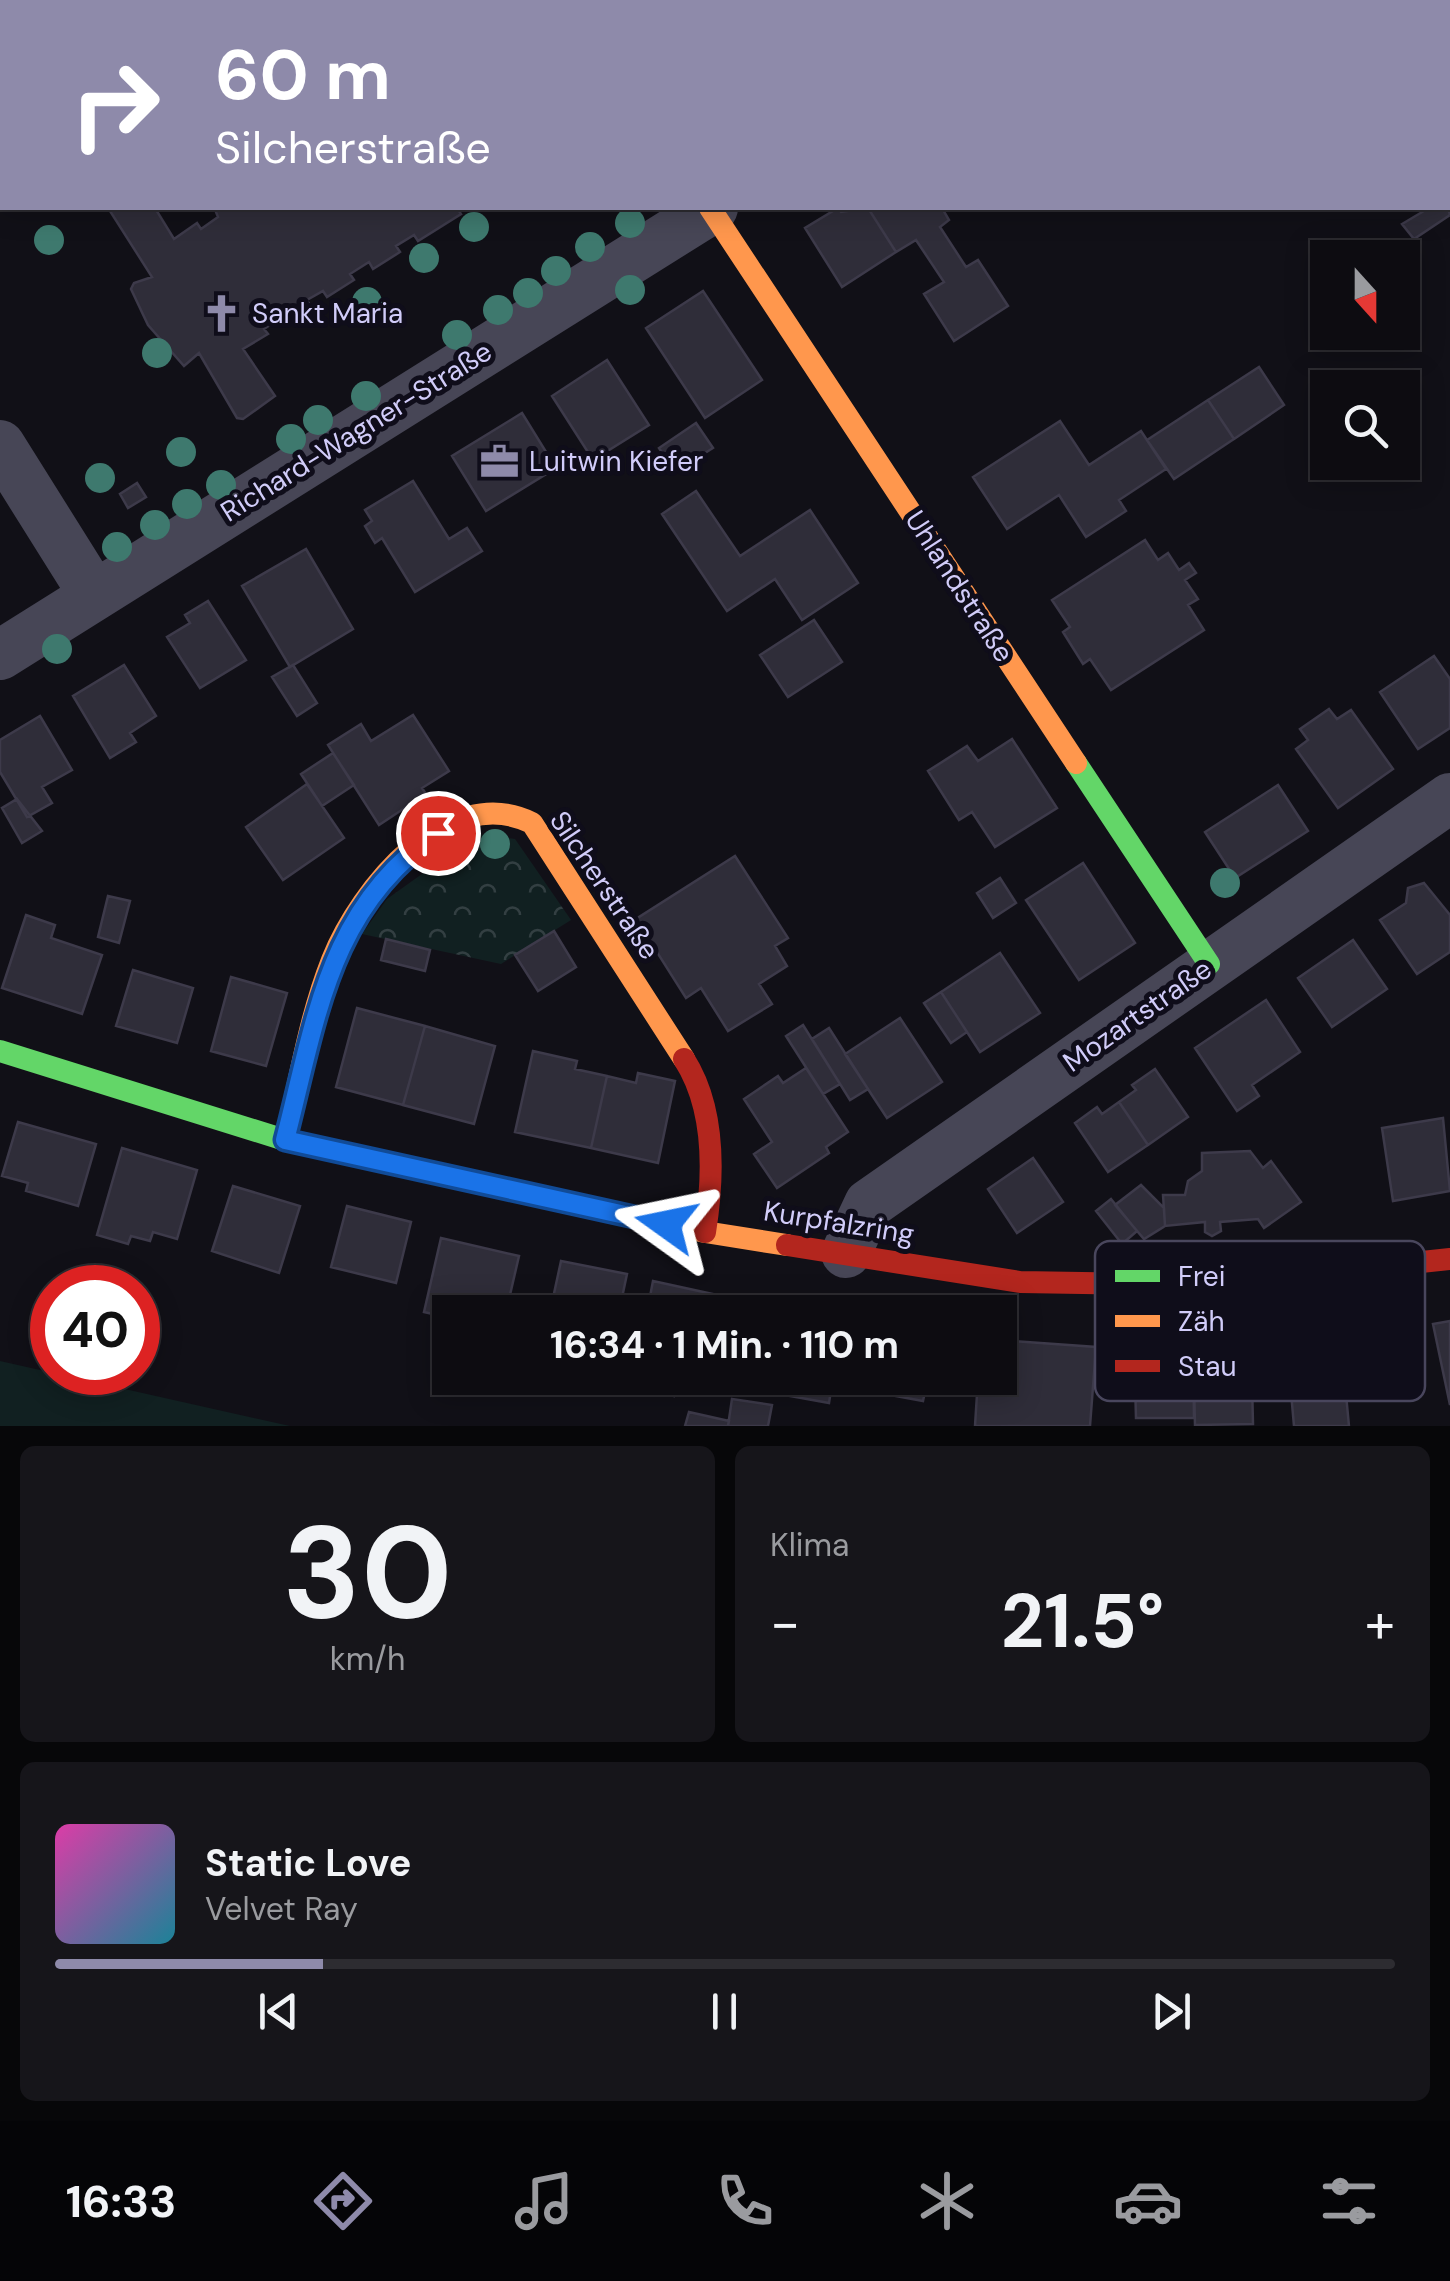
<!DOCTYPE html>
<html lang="de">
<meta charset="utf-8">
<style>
body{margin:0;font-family:"DM Sans",sans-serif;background:#16151a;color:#f1f3f6;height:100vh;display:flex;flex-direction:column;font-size:38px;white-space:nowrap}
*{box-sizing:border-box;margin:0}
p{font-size:32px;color:#9a9b9f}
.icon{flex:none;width:55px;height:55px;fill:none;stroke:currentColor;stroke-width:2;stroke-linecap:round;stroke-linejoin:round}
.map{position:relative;height:1426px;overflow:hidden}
.details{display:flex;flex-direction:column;gap:20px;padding:20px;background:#070709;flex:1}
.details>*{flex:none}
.guide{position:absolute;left:0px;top:0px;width:1450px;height:210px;box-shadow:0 5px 25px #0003,0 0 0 2px #2d2c31;background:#8e8aaa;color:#fff;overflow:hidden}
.needle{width:65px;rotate:159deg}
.fabs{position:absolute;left:1310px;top:240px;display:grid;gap:20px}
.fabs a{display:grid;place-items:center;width:110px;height:110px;border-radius:0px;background:#0d0c11;box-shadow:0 5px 25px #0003,0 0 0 2px #2d2c31;font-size:50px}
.speed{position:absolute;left:30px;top:1265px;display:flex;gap:20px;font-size:50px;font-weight:700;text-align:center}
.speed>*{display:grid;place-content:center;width:130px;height:130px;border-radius:50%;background:#0d0c11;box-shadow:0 5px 25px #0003,0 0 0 2px #2d2c31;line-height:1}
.speed .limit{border:15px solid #d22;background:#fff;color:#111}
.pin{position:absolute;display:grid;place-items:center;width:85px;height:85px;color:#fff;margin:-42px;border:5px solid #fff;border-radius:50%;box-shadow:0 2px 10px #0007}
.me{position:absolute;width:110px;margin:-55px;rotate:282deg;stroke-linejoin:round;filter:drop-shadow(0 0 8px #0008)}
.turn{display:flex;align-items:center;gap:35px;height:210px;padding:0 50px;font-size:45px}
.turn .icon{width:130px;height:130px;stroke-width:2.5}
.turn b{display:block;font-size:70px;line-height:85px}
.big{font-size:75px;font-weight:700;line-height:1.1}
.details .card{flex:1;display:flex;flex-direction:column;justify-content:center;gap:15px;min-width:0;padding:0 35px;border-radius:15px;background:#16151a}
.details .dial{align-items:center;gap:0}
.dial b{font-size:130px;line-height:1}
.song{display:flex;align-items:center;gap:30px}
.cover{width:120px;height:120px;border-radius:15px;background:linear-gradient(135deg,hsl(320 70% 55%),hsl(190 70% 35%))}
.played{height:10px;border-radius:5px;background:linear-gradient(90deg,#8e8aaa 20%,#2d2c31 20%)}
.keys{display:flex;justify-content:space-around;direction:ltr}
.heat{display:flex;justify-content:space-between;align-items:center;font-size:55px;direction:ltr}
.details .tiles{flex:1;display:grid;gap:20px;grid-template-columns:1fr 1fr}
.card:last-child{grid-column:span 2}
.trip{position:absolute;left:432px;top:1295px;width:585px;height:100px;border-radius:0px;background:#0d0c11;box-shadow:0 5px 25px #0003,0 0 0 2px #2d2c31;font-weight:700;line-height:100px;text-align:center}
.tabs{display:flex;height:160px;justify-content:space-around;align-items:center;background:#050507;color:#9a9b9f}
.tabs .icon{width:70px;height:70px}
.tabs .selected{color:#8e8aaa}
.tabs b{font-size:45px;color:#f1f3f6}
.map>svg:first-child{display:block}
</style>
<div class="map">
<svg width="1450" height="1426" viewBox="0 0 1450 1426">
<defs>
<pattern id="park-crowns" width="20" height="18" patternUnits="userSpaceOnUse" patternTransform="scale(2.5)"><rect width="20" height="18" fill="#112021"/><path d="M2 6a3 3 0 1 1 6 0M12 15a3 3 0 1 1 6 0" fill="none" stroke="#333f42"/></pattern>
</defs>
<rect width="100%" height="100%" fill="#111017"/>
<path fill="#112021" d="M 0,1361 L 290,1426 L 0,1426 Z"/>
<path fill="url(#park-crowns)" d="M 478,834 L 515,839 L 571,920 L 501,964 L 362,934 L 387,899 Z"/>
<path fill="#2f2d39" stroke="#3d3a4a" stroke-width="2.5" d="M 1448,207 L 1450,215 L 1414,239 L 1402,224 L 1429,208 Z
M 112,208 L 155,208 L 174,239 L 197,223 L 201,229 L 218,217 L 216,212 L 223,208 L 457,208 L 461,214 L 418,241 L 414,235 L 396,246 L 400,252 L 373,269 L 369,262 L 350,274 L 354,280 L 327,297 L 323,291 L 307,300 L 311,307 L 285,324 L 281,318 L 273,323 L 264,329 L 268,334 L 243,349 L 275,396 L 243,419 L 237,418 L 199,353 L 184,366 L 148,325 L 131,289 L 134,283 L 152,277 L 110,211 Z
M 838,208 L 841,212 L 868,208 L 896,252 L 842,287 L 805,228 Z
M 868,208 L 942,208 L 949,220 L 940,227 L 966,267 L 978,260 L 1008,306 L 954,341 L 924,294 L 944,282 L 916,240 L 896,252 Z
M 703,291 L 762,380 L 705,418 L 646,328 Z
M 607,360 L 649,425 L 593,460 L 552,396 Z
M 1259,367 L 1284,405 L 1234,439 L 1208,400 Z
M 1208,400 L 1234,439 L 1174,479 L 1147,440 Z
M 522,413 L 556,468 L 486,511 L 452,456 Z
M 1060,421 L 1089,465 L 1141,431 L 1166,469 L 1119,500 L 1126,511 L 1086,537 L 1059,495 L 1007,529 L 973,477 Z
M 696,423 L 713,448 L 675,472 L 659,448 Z
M 413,481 L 449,539 L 467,528 L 482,551 L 415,592 L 382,538 L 375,543 L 365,526 L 372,521 L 365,510 Z
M 137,483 L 146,497 L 128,508 L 120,494 Z
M 696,491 L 740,556 L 810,510 L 858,583 L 802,620 L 775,579 L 727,611 L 662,514 Z
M 1145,540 L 1158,560 L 1168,553 L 1179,570 L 1189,563 L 1196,573 L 1185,580 L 1198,599 L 1188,605 L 1204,630 L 1111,690 L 1090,659 L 1083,664 L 1063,632 L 1070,627 L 1052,600 Z
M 306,549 L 353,629 L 290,667 L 242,586 Z
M 208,601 L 246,660 L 200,688 L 167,637 L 190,623 L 185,615 Z
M 814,620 L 842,662 L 788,697 L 760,655 Z
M 1434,656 L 1450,679 L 1450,728 L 1418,749 L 1380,692 Z
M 124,665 L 156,716 L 130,733 L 136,742 L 110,758 L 73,696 Z
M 293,665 L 317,703 L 297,716 L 272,677 Z
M 1329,709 L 1337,719 L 1351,710 L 1393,769 L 1338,808 L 1296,749 L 1308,740 L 1300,729 Z
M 413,715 L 449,771 L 422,788 L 426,794 L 379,825 L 328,745 L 361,724 L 371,741 Z
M 40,716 L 72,770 L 42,787 L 52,803 L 27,817 L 0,772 L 0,740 Z
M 1012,739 L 1057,808 L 995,847 L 972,812 L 959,820 L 928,771 L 967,746 L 978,761 Z
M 333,753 L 354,785 L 322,806 L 301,774 Z
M 307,784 L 344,838 L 283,880 L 246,827 Z
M 1278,785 L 1308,831 L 1235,878 L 1205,832 Z
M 17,799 L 42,831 L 22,843 L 2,808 Z
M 735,856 L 788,938 L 775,946 L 787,966 L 759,984 L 772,1004 L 728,1031 L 701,988 L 686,998 L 636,919 Z
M 1083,863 L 1135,943 L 1079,980 L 1026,900 Z
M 1000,878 L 1016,903 L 993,918 L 977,893 Z
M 1424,883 L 1450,915 L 1450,952 L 1417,974 L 1380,920 L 1406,903 L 1408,888 Z
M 108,896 L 130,901 L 119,943 L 98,937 Z
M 26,915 L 55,925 L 51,938 L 102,955 L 82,1014 L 2,988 Z
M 554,931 L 576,967 L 538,991 L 515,955 Z
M 386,939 L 430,950 L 425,971 L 381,960 Z
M 1353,940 L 1387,989 L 1332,1027 L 1298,978 Z
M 1000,953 L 1040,1013 L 980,1052 L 941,992 Z
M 133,970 L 193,988 L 177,1043 L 116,1026 Z
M 231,977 L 287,993 L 266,1066 L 211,1051 Z
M 941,992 L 967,1032 L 951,1043 L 924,1003 Z
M 1266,1000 L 1300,1052 L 1252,1085 L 1259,1096 L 1237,1111 L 1195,1048 Z
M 357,1008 L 425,1026 L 403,1105 L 336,1087 Z
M 900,1018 L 942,1082 L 887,1118 L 845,1054 Z
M 803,1025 L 840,1084 L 823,1094 L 786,1036 Z
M 425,1026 L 495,1046 L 474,1124 L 403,1105 Z
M 829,1028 L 868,1089 L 850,1100 L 812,1039 Z
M 533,1051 L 577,1061 L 575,1069 L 607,1076 L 591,1148 L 515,1132 Z
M 806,1068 L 848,1132 L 826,1147 L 829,1153 L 777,1188 L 754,1154 L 772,1142 L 744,1099 L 778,1076 L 783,1083 Z
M 1155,1069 L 1188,1117 L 1148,1145 L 1119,1102 L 1136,1090 L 1132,1085 Z
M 638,1073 L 675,1081 L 658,1163 L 591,1148 L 607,1076 L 636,1083 Z
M 1119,1102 L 1148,1145 L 1108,1172 L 1075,1123 L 1097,1107 L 1102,1114 Z
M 1443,1118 L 1450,1191 L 1393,1201 L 1382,1128 Z
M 18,1122 L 96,1144 L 78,1206 L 26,1191 L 28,1183 L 2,1176 Z
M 122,1148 L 197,1170 L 177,1239 L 153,1232 L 150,1241 L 131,1236 L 128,1244 L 97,1235 Z
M 1250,1151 L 1263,1168 L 1271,1161 L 1301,1202 L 1264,1228 L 1258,1219 L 1220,1222 L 1221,1231 L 1212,1236 L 1205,1232 L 1205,1222 L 1165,1226 L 1163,1195 L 1185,1195 L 1188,1181 L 1202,1171 L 1202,1153 Z
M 1033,1158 L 1063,1202 L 1017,1233 L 988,1189 Z
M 1141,1185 L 1164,1208 L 1165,1226 L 1144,1239 L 1115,1205 Z
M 233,1186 L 300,1206 L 279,1273 L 212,1251 Z
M 1111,1199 L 1137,1231 L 1122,1244 L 1096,1211 Z
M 347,1206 L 411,1222 L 396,1283 L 331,1267 Z
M 441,1238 L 519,1256 L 506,1312 L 450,1312 L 450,1318 L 424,1312 Z
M 561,1261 L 627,1274 L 619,1312 L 550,1312 Z
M 653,1281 L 731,1298 L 728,1312 L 647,1312 Z
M 1450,1321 L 1450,1405 L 1433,1324 Z
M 1340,1331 L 1349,1426 L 1294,1426 L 1286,1336 Z
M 1000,1340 L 1096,1347 L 1090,1426 L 975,1426 L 978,1378 L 1000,1378 Z
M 1251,1342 L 1253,1424 L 1195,1425 L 1193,1343 Z
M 1193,1343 L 1194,1418 L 1136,1418 L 1134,1345 Z
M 633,1378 L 678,1378 L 674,1396 L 631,1387 Z
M 771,1378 L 833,1378 L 829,1403 L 768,1392 Z
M 865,1378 L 928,1378 L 923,1401 L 863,1390 Z
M 732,1399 L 772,1405 L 768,1426 L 728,1426 Z
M 689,1412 L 729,1421 L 728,1426 L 685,1426 Z"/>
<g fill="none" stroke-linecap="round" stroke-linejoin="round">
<path stroke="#474656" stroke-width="50" d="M 626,0 L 627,2
M 1040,2 L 1044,0
M 1448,15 L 1450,19
M 0,445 L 94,595
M 0,655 L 713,208
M 846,1253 L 869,1204 L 1450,798"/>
<path stroke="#63d668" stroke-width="22" d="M 1076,763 L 1209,964
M 0,1051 L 285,1140 L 398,1165"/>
<path stroke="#ff974d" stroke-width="22" d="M 710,208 L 1076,763
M 285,1140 C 300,1080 309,1018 332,960 C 360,889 448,781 532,823 L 684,1059
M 398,1165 L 705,1232 L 787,1245"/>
<path stroke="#b3261e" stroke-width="22" d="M 684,1059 C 716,1109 714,1176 705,1232
M 787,1245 L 1020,1282 L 1207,1285 L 1450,1259"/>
</g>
<g fill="#3e796e">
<circle cx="630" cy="223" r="15"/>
<circle cx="474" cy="227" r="15"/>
<circle cx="49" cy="240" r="15"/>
<circle cx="590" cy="247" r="15"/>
<circle cx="424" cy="258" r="15"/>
<circle cx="556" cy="271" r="15"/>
<circle cx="630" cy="290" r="15"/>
<circle cx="528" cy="293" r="15"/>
<circle cx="367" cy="302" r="15"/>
<circle cx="498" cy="310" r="15"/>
<circle cx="457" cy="335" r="15"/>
<circle cx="157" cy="353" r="15"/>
<circle cx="366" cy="396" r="15"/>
<circle cx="318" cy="420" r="15"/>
<circle cx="291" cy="439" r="15"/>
<circle cx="181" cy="452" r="15"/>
<circle cx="100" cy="478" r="15"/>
<circle cx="221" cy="485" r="15"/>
<circle cx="187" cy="504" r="15"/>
<circle cx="155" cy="525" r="15"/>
<circle cx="117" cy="547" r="15"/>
<circle cx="57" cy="649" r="15"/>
<circle cx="495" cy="844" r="15"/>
<circle cx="1225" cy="883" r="15"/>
</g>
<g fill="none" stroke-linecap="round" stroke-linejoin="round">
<defs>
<path id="route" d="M 438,833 C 328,907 316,1021 285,1140 L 666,1224"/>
</defs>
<use href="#route" stroke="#114b97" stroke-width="25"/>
<use href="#route" stroke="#1a73e8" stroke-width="18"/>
</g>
<defs>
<symbol id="church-bare" viewBox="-9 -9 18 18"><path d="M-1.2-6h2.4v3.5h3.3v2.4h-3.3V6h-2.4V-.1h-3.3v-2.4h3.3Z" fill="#8e8aaa" stroke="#0f0d1a" stroke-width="2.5" paint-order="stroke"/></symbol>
<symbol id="office-bare" viewBox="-9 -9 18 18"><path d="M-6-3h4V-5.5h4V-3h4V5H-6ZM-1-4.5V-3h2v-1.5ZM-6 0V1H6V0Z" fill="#8e8aaa" stroke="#0f0d1a" stroke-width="2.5" paint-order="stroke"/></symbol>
</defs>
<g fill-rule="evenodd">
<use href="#church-bare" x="194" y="286" width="55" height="55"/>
<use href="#office-bare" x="472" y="434" width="55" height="55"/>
</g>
<g text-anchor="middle" stroke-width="10" stroke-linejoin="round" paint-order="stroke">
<g font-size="28" fill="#d1ccf9" stroke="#0f0d1a" text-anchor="start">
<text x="252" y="323">Sankt Maria</text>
<text x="529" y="471">Luitwin Kiefer</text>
</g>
<g font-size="28" fill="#d1ccf9" stroke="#0f0d1a">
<text transform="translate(356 431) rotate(-32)" y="10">Richard-Wagner-Straße</text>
<text transform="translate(960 586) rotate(57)" y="10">Uhlandstraße</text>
<text transform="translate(605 885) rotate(56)" y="10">Silcherstraße</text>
<text transform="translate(1137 1015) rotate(-35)" y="10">Mozartstraße</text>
<text transform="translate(839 1222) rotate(9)" y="10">Kurpfalzring</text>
</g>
</g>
<rect x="1095" y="1241" width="330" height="160" rx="15" fill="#0f0d1a" stroke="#49465d" stroke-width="2.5"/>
<rect x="1115" y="1270" width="45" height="12" fill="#63d668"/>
<rect x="1115" y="1315" width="45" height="12" fill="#ff974d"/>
<rect x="1115" y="1360" width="45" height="12" fill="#b3261e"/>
<g font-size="28" fill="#d1ccf9">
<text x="1178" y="1286">Frei</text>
<text x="1178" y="1331">Zäh</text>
<text x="1178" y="1376">Stau</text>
</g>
</svg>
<div class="fabs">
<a><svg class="needle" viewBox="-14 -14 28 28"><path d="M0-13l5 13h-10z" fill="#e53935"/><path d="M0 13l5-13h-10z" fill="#9a9b9f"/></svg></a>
<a><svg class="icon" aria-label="search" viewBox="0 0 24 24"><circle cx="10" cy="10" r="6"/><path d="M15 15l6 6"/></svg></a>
</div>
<div class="speed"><div class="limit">40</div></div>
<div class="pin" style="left:438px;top:833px;background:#d93025"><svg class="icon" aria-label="arrive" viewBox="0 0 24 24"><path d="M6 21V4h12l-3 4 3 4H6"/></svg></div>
<svg class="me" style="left:666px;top:1224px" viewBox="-20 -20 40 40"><path d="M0-17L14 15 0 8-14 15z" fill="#1a73e8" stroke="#fff" stroke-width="4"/></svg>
<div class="trip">16:34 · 1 Min. · 110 m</div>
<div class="guide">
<div class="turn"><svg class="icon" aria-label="right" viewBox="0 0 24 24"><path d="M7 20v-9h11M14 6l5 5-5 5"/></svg><div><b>60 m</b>Silcherstraße</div></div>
</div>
</div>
<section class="details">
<div class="tiles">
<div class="card dial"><b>30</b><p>km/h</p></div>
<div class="card"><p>Klima</p>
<div class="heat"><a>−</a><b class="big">21.5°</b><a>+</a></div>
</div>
<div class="card">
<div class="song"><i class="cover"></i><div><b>Static Love</b><p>Velvet Ray</p></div></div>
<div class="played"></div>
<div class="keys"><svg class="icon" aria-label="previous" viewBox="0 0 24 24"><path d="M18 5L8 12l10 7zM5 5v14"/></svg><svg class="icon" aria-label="pause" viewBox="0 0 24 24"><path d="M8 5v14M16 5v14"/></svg><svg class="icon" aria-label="next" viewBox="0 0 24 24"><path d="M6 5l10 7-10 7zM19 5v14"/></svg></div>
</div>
</div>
</section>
<nav class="tabs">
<b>16:33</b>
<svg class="icon selected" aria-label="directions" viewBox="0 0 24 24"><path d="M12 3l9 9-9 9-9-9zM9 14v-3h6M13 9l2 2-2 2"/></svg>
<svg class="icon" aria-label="music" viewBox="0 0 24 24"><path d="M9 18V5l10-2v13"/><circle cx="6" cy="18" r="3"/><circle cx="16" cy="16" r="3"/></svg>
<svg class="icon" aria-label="phone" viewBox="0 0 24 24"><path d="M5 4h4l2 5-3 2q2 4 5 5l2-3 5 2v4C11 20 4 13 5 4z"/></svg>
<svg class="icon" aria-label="climate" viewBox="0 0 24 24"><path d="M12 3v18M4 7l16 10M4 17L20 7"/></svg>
<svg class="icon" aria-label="car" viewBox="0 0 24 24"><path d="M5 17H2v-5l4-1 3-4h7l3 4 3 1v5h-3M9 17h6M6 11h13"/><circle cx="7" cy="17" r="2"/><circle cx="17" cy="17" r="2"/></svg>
<svg class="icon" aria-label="filters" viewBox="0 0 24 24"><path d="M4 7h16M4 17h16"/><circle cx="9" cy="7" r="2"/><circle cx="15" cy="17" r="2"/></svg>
</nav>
